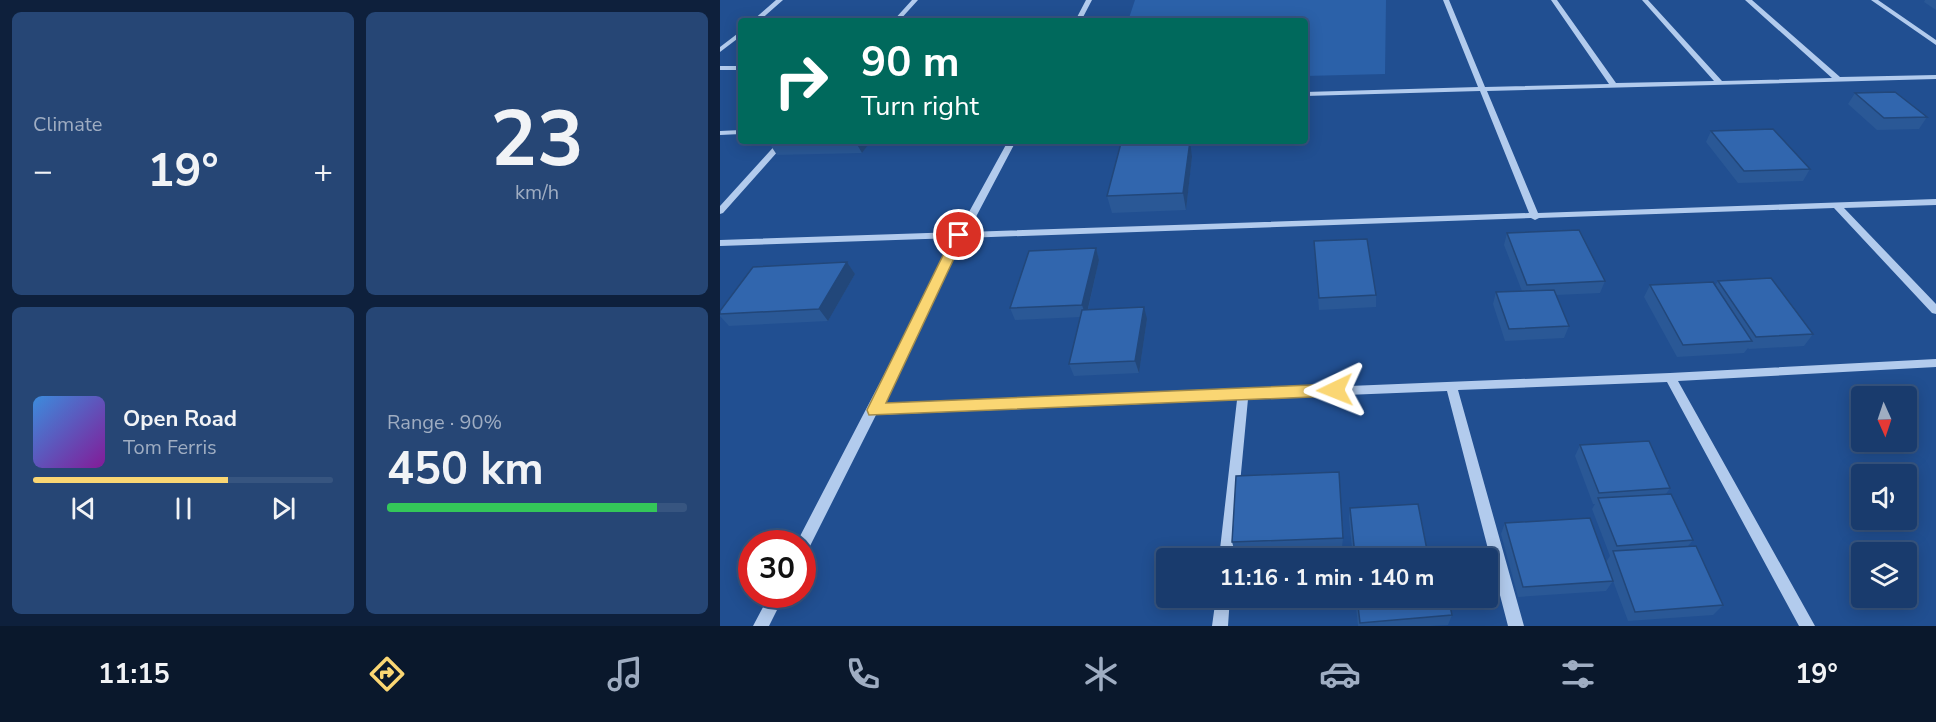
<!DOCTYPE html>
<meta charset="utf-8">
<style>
body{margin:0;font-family:"Nunito Sans",sans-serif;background:#264675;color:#f1f3f6;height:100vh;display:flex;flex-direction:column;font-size:22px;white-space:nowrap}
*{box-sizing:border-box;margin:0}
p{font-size:20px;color:#9fadc2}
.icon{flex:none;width:33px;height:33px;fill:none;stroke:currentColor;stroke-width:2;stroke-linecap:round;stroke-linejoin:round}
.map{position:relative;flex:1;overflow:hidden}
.sheet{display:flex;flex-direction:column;gap:12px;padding:12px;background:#0e203c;width:720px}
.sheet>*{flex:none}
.hud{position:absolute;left:18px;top:18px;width:570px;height:126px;border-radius:6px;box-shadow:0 3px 15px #0003,0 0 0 2px #375580;background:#00695c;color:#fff;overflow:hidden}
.needle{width:39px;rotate:177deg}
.buttons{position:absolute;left:1131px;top:386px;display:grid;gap:12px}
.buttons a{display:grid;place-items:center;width:66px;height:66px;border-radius:6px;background:#193b6d;box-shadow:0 3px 15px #0003,0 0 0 2px #375580;font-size:30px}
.speed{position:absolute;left:18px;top:530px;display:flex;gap:12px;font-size:30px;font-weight:700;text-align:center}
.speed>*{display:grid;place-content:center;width:78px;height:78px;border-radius:50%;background:#193b6d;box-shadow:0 3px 15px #0003,0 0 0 2px #375580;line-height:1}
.speed .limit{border:9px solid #d22;background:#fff;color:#111}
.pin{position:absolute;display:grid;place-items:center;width:51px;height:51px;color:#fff;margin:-26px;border:3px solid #fff;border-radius:50%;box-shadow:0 2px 6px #0007}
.me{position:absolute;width:66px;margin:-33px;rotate:268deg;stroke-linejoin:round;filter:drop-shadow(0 0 4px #0008)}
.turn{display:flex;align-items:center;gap:21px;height:126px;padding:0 24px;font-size:27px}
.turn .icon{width:78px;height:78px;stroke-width:2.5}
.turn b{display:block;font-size:42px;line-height:51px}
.big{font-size:45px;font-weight:700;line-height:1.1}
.sheet .widget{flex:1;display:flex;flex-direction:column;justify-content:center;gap:9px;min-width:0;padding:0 21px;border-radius:9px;background:#264675}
.sheet .dial{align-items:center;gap:0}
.dial b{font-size:78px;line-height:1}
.song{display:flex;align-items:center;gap:18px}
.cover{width:72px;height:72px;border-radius:9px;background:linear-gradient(135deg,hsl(210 70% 55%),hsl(290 70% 35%))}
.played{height:6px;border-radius:3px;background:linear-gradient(90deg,#fad673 65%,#375580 65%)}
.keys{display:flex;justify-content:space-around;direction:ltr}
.heat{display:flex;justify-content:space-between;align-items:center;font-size:33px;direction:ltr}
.charge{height:9px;border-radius:4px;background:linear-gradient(90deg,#34c759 90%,#375580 0)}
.sheet .tiles{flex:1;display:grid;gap:12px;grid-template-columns:repeat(2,1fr)}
.trip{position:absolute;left:436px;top:548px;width:342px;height:60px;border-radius:6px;background:#193b6d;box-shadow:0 3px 15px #0003,0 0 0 2px #375580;font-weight:700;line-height:60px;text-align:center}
.menu{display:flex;height:96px;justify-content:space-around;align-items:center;background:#0a182c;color:#9fadc2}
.menu .icon{width:42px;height:42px}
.menu .selected{color:#fad673}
.menu b{font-size:27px;color:#f1f3f6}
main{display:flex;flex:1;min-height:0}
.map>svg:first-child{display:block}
</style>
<main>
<section class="sheet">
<div class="tiles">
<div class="widget"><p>Climate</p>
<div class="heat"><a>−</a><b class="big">19°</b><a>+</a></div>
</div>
<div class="widget dial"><b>23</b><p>km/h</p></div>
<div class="widget">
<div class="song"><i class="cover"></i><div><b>Open Road</b><p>Tom Ferris</p></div></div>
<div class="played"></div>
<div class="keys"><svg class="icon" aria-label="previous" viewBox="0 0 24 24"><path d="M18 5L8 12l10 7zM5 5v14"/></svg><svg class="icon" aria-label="pause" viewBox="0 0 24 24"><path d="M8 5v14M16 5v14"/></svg><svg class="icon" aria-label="next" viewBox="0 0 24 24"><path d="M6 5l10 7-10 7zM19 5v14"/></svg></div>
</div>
<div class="widget"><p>Range · 90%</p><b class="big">450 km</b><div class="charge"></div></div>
</div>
</section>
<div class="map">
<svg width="1216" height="626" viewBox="0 0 1216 626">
<rect width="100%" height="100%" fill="#214f91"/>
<path fill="#2b61a9" d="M 415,0 L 666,0 L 665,74 L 585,76 L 585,21 L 408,21 Z"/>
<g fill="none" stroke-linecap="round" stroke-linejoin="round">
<path fill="#b2cbed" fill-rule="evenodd" d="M 56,0 L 63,0 L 39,21 L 32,21 Z
M 192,0 L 198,0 L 179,21 L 173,21 Z
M 366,0 L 372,0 L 361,21 L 355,21 Z
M 723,0 L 729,0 L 765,87 L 889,84 L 831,0 L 837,0 L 896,83 L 994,81 L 922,0 L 928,0 L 1002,81 L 1112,78 L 1025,0 L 1032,0 L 1120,77 L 1216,75 L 1216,79 L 767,91 L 818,213 L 1216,199 L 1216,205 L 1124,208 L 1216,304 L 1216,314 L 1212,313 L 1114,208 L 819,218 L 815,220 L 811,218 L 244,238 L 161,405 L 950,373 L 1216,359 L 1216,367 L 958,381 L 1095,626 L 1079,626 L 947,382 L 738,390 L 804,626 L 788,626 L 727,391 L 528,399 L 513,558 L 499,558 L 517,400 L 156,415 L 87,552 L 82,553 L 82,543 L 77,542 L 235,238 L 0,246 L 0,240 L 238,232 L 288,141 L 296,141 L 248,232 L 809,213 L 760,91 L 585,96 L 585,92 L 758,87 Z
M 1151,0 L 1158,0 L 1216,40 L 1216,45 Z
M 21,31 L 21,36 L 0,52 L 0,47 Z
M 0,66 L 21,66 L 21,70 L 0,70 Z
M 21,130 L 21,134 L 0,135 L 0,131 Z
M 59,141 L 67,141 L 3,213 L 0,214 L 0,206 Z
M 50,594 L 65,594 L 49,626 L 33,626 Z
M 496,597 L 510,597 L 508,626 L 492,626 Z"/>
</g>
<path fill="#2a5896" d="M 1205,0 L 1216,0 L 1216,10 L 1204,2 Z
M 1135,93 L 1207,117 L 1199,129 L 1157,130 L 1128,104 Z
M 991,131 L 1090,169 L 1083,181 L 1018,183 L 986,142 Z
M 51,141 L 151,141 L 142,153 L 57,155 L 49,143 Z
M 472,157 L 466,210 L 392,213 L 387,196 Z
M 787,233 L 885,281 L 880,293 L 836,295 L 849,326 L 844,338 L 785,341 L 773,304 L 776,292 L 802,291 L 784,245 Z
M 594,241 L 656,295 L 656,307 L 599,310 Z
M 376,248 L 379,260 L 368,310 L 427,319 L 419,373 L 354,376 L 349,364 L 361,317 L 295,320 L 290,308 Z
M 127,262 L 135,274 L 108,321 L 9,326 L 0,316 L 0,311 Z
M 998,281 L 1093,334 L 1084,346 L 1029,349 L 1028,348 L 1024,353 L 957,357 L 924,297 L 930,285 L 995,286 Z
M 860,445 L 950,488 L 946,494 L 973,540 L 968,546 L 1003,605 L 993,615 L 908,621 L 886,562 L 890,556 L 872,509 L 875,504 L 873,504 L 855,456 Z
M 630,508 L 707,550 L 705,557 L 720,558 L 633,558 L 629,519 Z
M 785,523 L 893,581 L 886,591 L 798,597 L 781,534 Z
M 623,538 L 622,548 L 515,552 L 512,542 Z
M 635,597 L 728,597 L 732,615 L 728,625 L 711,626 L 638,626 Z"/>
<path fill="#22477a" d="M 135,141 L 151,141 L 142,153 Z
M 470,141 L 472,157 L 466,210 L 463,193 Z
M 376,248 L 379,260 L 366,317 L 362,305 Z
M 127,262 L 135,274 L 108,321 L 99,309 Z
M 424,307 L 427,319 L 419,373 L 415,361 Z"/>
<path fill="#3166ae" stroke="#22477a" stroke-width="1.5" d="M 1175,92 L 1207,117 L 1164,118 L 1135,93 Z
M 1053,129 L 1090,169 L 1024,171 L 991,131 Z
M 51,141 L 135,141 L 49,143 Z
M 457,141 L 470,141 L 463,193 L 387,196 L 401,143 Z
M 859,230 L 885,281 L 807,285 L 787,233 Z
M 647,239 L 656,295 L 599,298 L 594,241 Z
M 376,248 L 362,305 L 290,308 L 309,251 Z
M 127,262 L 99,309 L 0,314 L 0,311 L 33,267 Z
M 1051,278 L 1093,334 L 1036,337 L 998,281 Z
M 993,282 L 1032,341 L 963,345 L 930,285 Z
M 834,290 L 849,326 L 789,329 L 776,292 Z
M 424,307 L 415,361 L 349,364 L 362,310 Z
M 929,441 L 950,488 L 879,493 L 860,445 Z
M 619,472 L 623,538 L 512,542 L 516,476 Z
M 951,494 L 973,540 L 897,546 L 878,498 Z
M 698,504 L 707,550 L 635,555 L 630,508 Z
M 870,518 L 893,581 L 803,587 L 785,523 Z
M 976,546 L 1003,605 L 915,612 L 893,551 Z
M 719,556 L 720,558 L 694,558 Z
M 637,597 L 728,597 L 732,615 L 640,623 Z"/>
<path fill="#fad673" stroke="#a28b4b" stroke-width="1.5" d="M 239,231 L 245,235 L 166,403 L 615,384 L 623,390 L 615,396 L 149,415 L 147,410 L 233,235 Z"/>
</svg>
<div class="buttons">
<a><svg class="needle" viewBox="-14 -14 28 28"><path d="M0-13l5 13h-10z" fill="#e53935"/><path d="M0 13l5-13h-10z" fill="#9fadc2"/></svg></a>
<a><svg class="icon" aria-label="sound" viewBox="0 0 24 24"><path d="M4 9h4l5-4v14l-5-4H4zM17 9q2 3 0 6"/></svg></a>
<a><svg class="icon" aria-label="layers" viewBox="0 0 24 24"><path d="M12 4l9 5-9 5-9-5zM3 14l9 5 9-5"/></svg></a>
</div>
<div class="speed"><div class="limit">30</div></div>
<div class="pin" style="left:239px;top:235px;background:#d93025"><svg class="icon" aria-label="arrive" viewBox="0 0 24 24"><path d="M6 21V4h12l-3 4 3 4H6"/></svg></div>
<svg class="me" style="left:615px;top:390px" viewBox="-20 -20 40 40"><path d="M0-17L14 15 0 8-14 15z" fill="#fad673" stroke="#fff" stroke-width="4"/></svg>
<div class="trip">11:16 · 1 min · 140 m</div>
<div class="hud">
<div class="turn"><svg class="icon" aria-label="right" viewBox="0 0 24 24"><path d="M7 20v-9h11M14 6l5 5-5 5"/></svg><div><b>90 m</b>Turn right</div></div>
</div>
</div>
</main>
<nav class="menu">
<b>11:15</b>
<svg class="icon selected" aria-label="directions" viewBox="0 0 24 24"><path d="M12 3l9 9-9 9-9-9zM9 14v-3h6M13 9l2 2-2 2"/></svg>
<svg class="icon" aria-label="music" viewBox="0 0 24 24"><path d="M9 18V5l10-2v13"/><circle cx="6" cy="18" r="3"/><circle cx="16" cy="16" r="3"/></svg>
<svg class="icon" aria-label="phone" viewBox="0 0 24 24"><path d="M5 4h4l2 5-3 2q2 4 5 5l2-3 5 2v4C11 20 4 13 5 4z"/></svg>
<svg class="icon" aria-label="climate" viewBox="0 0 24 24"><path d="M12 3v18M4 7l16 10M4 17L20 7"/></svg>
<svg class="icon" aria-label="car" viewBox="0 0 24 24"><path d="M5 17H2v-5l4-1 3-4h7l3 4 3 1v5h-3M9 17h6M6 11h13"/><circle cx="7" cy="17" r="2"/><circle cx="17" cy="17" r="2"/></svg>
<svg class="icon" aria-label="filters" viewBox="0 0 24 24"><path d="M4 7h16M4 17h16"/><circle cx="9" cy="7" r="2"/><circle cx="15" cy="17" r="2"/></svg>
<b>19°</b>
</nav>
